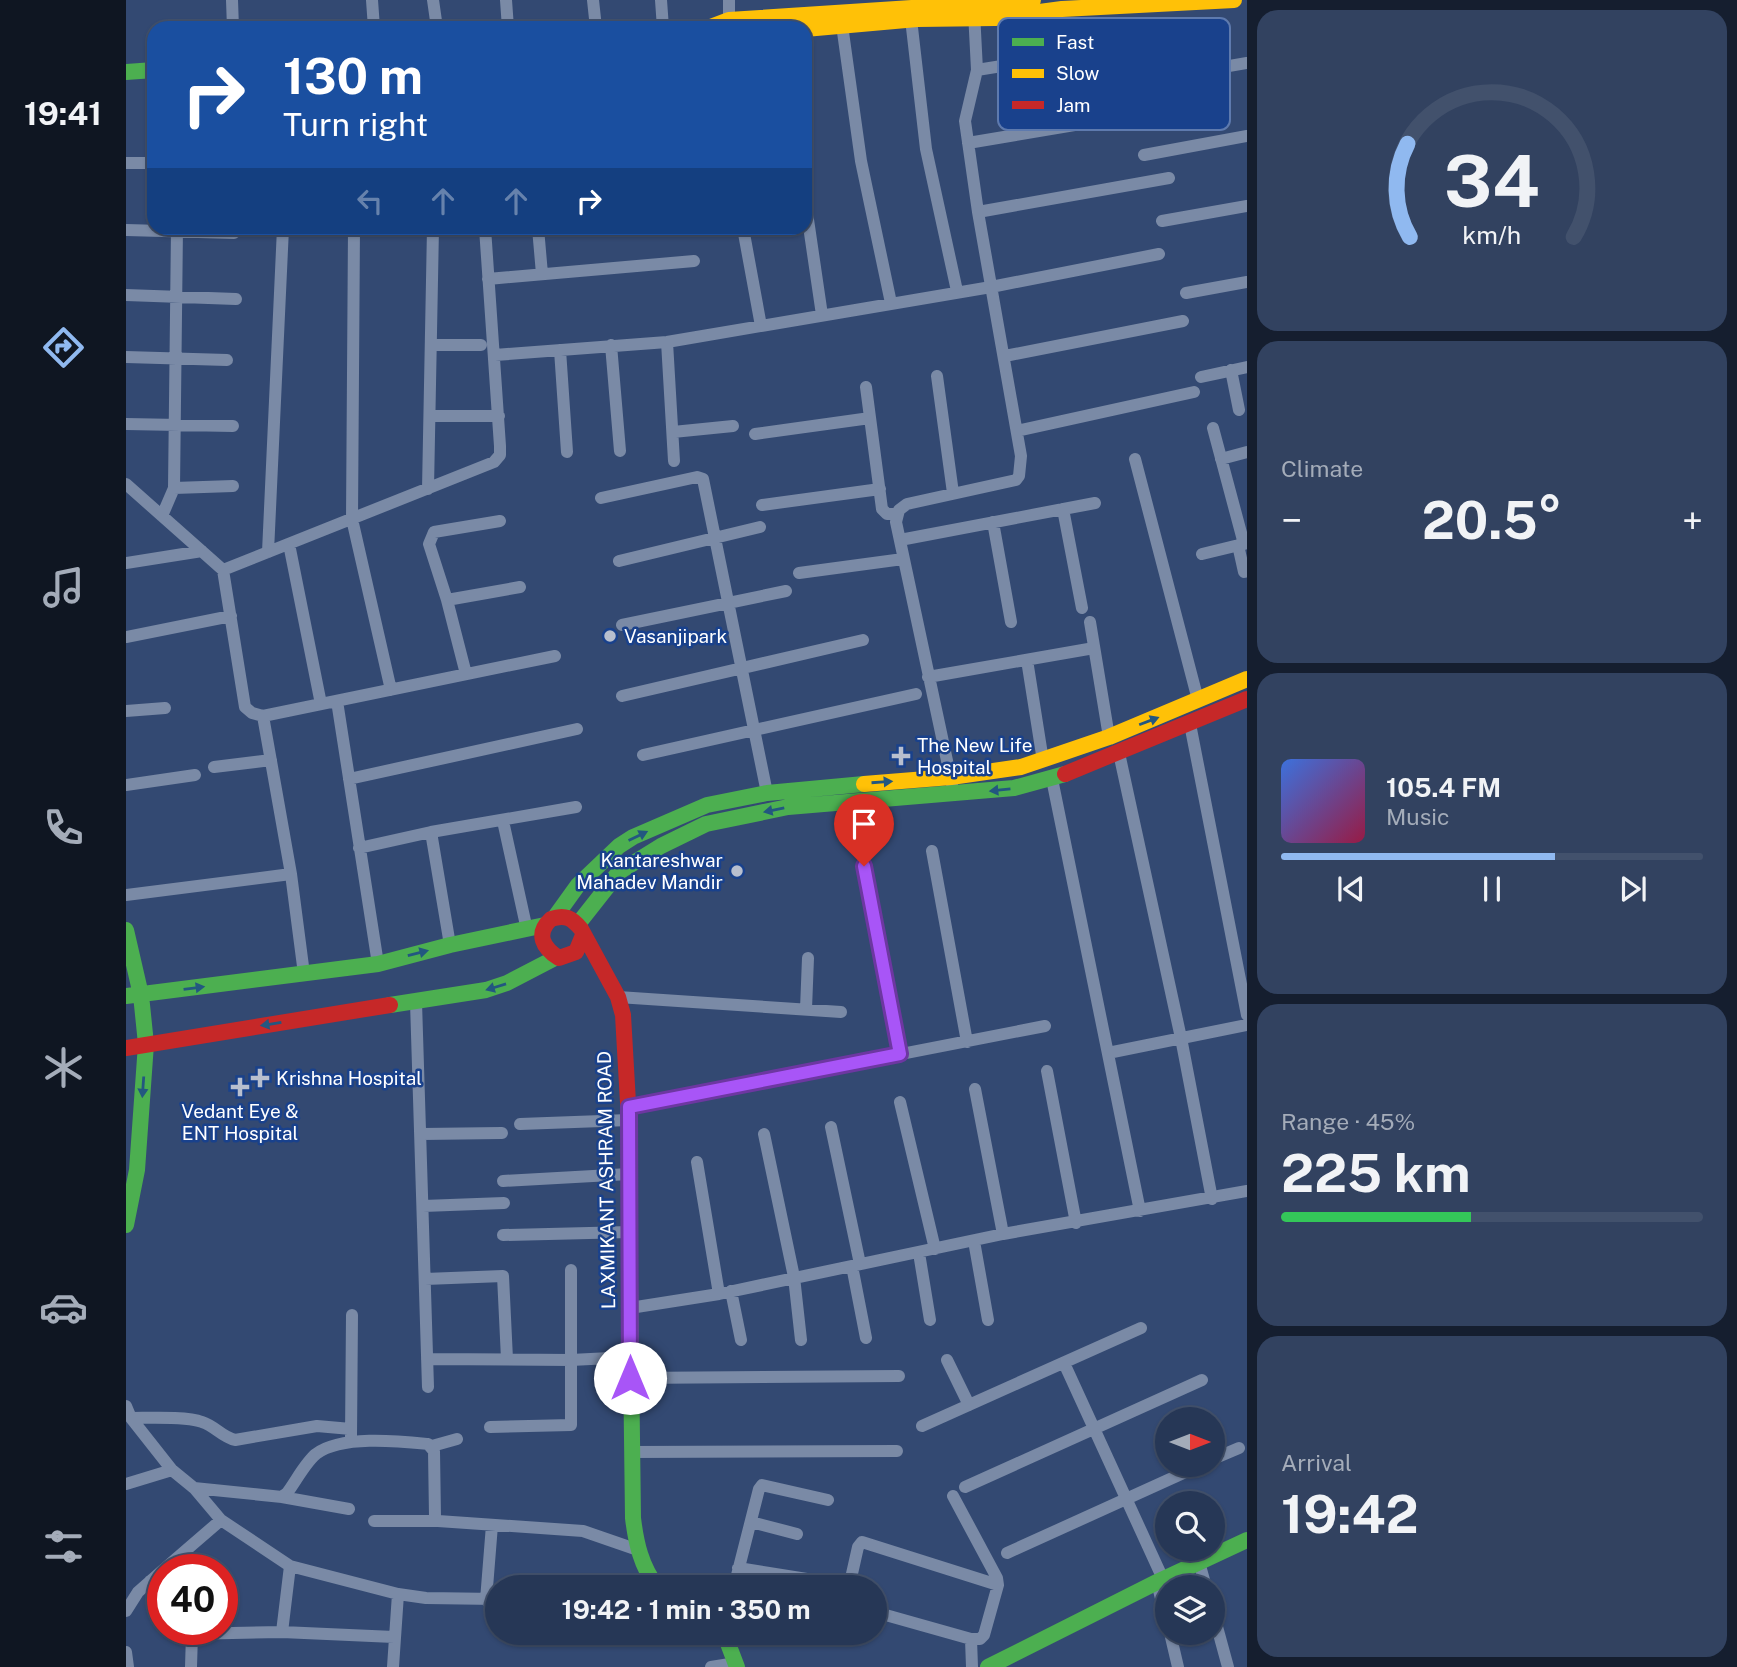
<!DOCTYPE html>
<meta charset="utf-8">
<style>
body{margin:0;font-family:"Public Sans",sans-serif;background:#324260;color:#f1f3f6;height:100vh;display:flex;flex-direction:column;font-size:26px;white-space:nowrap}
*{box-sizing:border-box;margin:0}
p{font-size:23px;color:#a4acb9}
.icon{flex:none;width:38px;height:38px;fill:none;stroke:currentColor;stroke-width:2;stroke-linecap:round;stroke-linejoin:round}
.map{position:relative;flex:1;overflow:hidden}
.sheet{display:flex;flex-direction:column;gap:10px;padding:10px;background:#151e2f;width:490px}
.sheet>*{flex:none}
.banner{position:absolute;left:21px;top:21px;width:665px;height:214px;border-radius:21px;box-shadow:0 2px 5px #0004,0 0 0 2px #42516c;background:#1a4fa0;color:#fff;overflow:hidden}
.needle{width:46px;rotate:90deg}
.controls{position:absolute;left:1029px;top:1407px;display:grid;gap:14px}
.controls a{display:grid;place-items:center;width:70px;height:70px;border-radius:50%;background:#263756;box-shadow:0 2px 5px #0004,0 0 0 2px #42516c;font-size:35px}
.speed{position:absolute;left:21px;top:1554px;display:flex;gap:14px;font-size:35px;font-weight:700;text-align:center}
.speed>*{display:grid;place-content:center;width:91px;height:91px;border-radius:50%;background:#263756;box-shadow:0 2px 5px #0004,0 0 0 2px #42516c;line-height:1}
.speed .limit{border:10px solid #d22;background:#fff;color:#111}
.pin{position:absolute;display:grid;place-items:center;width:60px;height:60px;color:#fff;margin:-72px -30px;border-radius:50% 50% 50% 0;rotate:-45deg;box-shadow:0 0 7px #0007}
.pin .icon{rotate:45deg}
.me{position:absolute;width:77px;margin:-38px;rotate:0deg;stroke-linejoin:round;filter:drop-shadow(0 0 5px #0008)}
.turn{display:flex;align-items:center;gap:24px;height:147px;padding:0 21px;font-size:32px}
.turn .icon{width:91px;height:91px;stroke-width:2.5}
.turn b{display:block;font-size:49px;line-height:60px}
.lanes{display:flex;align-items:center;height:66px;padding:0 21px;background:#0003;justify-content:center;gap:35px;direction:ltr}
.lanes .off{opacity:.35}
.big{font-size:52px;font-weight:700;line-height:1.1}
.sheet .card{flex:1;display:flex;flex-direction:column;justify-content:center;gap:10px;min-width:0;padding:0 24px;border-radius:21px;background:#324260}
.sheet .dial{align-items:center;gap:0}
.dial svg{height:182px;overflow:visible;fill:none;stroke:#42516c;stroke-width:7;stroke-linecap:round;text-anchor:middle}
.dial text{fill:#f1f3f6;stroke:none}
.song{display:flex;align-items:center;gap:21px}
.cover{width:84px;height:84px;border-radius:10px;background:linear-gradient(135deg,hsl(220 70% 55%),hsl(340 70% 35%))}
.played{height:7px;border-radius:4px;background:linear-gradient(90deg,#90b9f0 65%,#42516c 65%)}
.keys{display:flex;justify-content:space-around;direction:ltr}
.heat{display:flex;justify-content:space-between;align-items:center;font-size:38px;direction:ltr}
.charge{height:10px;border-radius:5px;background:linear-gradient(90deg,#34c759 45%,#42516c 0)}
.trip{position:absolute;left:359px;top:1575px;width:402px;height:70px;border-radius:35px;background:#263756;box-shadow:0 2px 5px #0004,0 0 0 2px #42516c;font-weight:700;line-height:70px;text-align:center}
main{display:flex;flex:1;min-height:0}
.dock{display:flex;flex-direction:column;width:126px;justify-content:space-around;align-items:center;background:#0f1622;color:#a4acb9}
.dock .icon{width:49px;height:49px}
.dock .active{color:#90b9f0}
.dock b{font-size:32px;color:#f1f3f6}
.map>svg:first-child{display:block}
</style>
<main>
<nav class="dock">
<b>19:41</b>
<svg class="icon active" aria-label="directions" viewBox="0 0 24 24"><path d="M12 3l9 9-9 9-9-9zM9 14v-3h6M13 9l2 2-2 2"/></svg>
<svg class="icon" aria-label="music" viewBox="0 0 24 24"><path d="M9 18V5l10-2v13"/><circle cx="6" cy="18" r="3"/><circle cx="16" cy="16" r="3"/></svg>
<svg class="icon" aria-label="phone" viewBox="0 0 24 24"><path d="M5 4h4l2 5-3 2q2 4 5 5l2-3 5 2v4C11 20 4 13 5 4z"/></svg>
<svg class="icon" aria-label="climate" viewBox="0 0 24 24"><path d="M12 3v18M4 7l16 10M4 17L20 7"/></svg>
<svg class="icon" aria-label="car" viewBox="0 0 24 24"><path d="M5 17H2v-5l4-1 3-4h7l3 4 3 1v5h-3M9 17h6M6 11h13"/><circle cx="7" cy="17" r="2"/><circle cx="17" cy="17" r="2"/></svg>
<svg class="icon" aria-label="filters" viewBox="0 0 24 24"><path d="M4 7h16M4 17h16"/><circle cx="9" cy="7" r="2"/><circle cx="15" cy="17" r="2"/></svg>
</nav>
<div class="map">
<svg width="1121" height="1667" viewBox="0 0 1121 1667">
<rect width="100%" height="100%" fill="#334972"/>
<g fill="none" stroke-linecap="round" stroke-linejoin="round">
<path stroke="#7a8aa6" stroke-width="12" d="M 106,0 L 107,28
M 246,0 L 248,28
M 307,0 L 311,28
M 380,0 L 382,28
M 467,0 L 470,28
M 535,0 L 537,28
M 785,19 L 800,149 L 831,291
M 603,20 L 603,0
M 716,25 L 735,161 L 765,303
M 851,70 L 982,49
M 1022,80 L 1121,63
M 842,143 L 1008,115
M 1018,155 L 1121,136
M 0,163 L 28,163
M 679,199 L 696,315
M 852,212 L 1043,178
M 1036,221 L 1121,206
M 228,228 L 226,519 L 265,690
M 412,228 L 416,274
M 617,228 L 635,326
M 0,230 L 108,233
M 362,279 L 568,261
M 1060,293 L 1121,282
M 0,295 L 110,299
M 541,342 L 548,461
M 305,345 L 355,345
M 485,345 L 494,451
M 434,350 L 441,452
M 369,355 L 541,342 L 865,287 L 1033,254
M 879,356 L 1057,321
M 0,357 L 101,360
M 1105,370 L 1113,410
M 811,376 L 827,493
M 1075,377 L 1121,367
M 740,387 L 756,509 L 761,514 L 772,514
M 304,416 L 373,416
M 0,424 L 107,426
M 1087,428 L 1118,544
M 891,431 L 1068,392
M 547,432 L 607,426
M 629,434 L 744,418
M 1009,459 L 1072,700
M 1095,459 L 1121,452
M 0,484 L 97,570 L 368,462 L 374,455 L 374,446 L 359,228
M 48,488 L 107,486
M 302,489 L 307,228
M 475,498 L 571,477 L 577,479 L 641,793
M 636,505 L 754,489
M 937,509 L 956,608
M 36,516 L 48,488 L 51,228
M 867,522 L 885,622
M 774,540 L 969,503
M 163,544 L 195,704
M 1112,545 L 1118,572
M 142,552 L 157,228
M 1076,554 L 1121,543
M 493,561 L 634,527
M 0,563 L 76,551
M 97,570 L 119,707 L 126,713 L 137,716 L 429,656
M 673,573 L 777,559
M 321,600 L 394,587
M 964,622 L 983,737
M 496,625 L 660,591
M 0,637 L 105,616
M 901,660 L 917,761
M 340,674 L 321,600 L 303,544 L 308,532 L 374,521
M 802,677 L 968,648
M 496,696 L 737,640
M 211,701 L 252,964
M 0,711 L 39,708
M 137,716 L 165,874 L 178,974
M 1064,724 L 1121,1015
M 993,753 L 1055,1038 L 1086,1199
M 517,755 L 790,694
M 88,767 L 145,760
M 223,779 L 451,729
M 926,779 L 1014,1211
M 826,784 L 770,522 L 773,510 L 781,504 L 890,480 L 893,476 L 895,456 L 852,212 L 839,121 L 851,70 L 848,12
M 0,785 L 69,775
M 377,821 L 401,930
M 305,832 L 324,945
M 233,848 L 305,832 L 450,807
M 806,851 L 841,1042
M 738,866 L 774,1054
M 0,895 L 165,874
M 492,997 L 715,1012
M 290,1002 L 302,1387
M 680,1009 L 682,958
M 982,1053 L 1121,1025
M 921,1071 L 950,1223
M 849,1089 L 877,1234
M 774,1102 L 809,1249
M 503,1107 L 919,1026
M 394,1124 L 503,1120
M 705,1127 L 734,1264
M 296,1134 L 376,1133
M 638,1134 L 668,1277 L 675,1340
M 571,1162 L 593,1294
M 377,1181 L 503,1174
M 297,1206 L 378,1203
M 377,1235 L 504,1232
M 848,1241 L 862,1320
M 793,1253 L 804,1320
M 726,1266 L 740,1338
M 299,1279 L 377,1276 L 381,1359
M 605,1291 L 615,1340
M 504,1308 L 593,1294 L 877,1234 L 1121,1191
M 301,1359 L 445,1360 L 504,1357
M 821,1360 L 843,1405
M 938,1363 L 1037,1579
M 504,1378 L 773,1376
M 0,1406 L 5,1418 L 46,1470 L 68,1488 L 95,1520 L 164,1566 L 272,1594 L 300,1598 L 371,1599
M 5,1418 C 23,1418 61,1416 76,1422 C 89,1426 96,1437 109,1440 L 191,1426 L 225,1429
M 796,1426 L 1015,1328
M 364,1427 L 445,1425 L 445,1270
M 225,1437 L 226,1315
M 306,1446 L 331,1439
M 505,1452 L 771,1451
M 1087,1459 L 1113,1448
M 0,1484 L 46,1470
M 839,1487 L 1076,1380
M 68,1488 L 156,1497 L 161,1493 C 170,1481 179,1463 190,1454 C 215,1435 272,1441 302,1444 L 308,1451 L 309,1517 L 312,1521 L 457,1531 L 512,1550
M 827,1496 L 871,1578 L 872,1585 L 858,1635 L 854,1639 L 845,1639 L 846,1667
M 156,1497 L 223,1509
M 248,1521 L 313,1521
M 625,1522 L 671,1534
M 881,1553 L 1075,1465
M 1073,1562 L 1080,1587
M 612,1568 L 687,1580
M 37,1570 L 95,1520
M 24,1581 L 37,1613
M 1031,1582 L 1041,1623
M 608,1587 L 633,1489 L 636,1485 L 702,1500
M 723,1587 L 732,1547 L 736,1542 L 872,1585
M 360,1600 L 366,1525
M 0,1611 L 12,1592 L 37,1570
M 749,1612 L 845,1639
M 1087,1612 L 1102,1667
M 47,1629 L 60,1634 L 156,1632 L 268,1637
M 156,1632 L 164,1566
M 1044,1633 L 1052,1667
M 0,1652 L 2,1667
M 65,1667 L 66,1634
M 267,1667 L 272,1594
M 585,1667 L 610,1663"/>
<path stroke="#4caf50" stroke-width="16" d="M 0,72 L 28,70
M 429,917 L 452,885 L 493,846 L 507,837 L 581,805 L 641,793 L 738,784
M 452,924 L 493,872 L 535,846 L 580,824 L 662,807 L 888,788 L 939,774
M 0,930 L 15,995 L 20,1044 L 11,1170 L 0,1225
M 0,996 L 252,964 L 324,945 L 419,925
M 264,1005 L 360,990 L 381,983 L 431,957
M 504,1280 L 507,1518 C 510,1543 515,1566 531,1587
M 598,1633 L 611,1667
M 862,1667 L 1031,1582 L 1121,1540"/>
<path stroke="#ffc107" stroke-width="16" d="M 582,28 L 603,20 L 907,0
M 679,29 L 791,19 L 869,18 L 936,9 L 1108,0
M 738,784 L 825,777 L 895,767 L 983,737 L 1121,679"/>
<path stroke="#c62828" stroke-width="16" d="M 939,774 L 1121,699
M 457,935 L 450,952 L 433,958 C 417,948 409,934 425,919 C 439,914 446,918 455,929 L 492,997 L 497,1015 L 503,1120 L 504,1280
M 0,1048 L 264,1005"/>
</g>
<defs><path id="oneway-solid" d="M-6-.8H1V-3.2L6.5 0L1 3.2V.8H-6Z" transform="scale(1.75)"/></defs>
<g fill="#235780">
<use href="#oneway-solid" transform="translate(1023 721) rotate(-21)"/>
<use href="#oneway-solid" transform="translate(756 782) rotate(-4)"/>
<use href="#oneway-solid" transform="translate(874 790) rotate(174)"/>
<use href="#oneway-solid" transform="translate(648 810) rotate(168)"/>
<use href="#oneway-solid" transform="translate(512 836) rotate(-26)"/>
<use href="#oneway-solid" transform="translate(292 953) rotate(-14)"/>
<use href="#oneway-solid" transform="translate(370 987) rotate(163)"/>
<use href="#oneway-solid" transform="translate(68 988) rotate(-7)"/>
<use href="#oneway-solid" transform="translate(145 1024) rotate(171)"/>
<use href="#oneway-solid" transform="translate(17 1087) rotate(94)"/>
</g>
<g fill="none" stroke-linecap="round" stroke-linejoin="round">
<defs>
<path id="route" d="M 504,1378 L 503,1107 L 774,1054 L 738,866"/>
</defs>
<use href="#route" stroke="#6d37a1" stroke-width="18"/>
<use href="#route" stroke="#a855f7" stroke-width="12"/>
</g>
<g fill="#b8bfce" stroke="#19418c" stroke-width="2.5">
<circle cx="484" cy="636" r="7"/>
<path d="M771.5 745.5h7v7h7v7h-7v7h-7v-7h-7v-7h7z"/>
<circle cx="611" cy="871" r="7"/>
<path d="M130.5 1067.5h7v7h7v7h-7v7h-7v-7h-7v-7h7z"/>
<path d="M110.5 1076.5h7v7h7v7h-7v7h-7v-7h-7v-7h7z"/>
</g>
<g text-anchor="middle" stroke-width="5" stroke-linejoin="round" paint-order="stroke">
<g font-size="19" fill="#fff" stroke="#19418c" text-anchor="start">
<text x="498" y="643">Vasanjipark</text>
<text x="791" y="752">The New Life<tspan x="791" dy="22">Hospital</tspan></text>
<text x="597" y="867" text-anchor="end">Kantareshwar<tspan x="597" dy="22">Mahadev Mandir</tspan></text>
<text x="150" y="1085">Krishna Hospital</text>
<text x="114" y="1118" text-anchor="middle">Vedant Eye &amp;<tspan x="114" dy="22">ENT Hospital</tspan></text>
</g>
<g font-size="19" fill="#fff" stroke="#19418c">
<text transform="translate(480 1180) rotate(-91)" y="7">LAXMIKANT ASHRAM ROAD</text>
</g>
</g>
<rect x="872" y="18" width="232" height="112" rx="10" fill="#19418c" stroke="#5e7aae" stroke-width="2"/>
<rect x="886" y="38" width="32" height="8" fill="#4caf50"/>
<rect x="886" y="69" width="32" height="9" fill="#ffc107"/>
<rect x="886" y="101" width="32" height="8" fill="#c62828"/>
<g font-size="19" fill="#fff">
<text x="930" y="49">Fast</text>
<text x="930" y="80">Slow</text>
<text x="930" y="112">Jam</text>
</g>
</svg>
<div class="controls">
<a><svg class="needle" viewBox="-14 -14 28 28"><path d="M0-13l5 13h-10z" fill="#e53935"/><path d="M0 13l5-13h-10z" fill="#a4acb9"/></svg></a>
<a><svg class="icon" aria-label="search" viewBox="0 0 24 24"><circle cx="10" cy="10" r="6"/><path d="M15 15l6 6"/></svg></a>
<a><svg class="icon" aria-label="layers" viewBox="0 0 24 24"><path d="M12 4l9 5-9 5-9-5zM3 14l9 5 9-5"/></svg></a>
</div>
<div class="speed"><div class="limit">40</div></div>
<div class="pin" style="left:738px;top:866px;background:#d93025"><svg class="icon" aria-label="arrive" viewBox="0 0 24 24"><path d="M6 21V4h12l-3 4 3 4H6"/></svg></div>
<svg class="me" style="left:504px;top:1378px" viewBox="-20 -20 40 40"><circle r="19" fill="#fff"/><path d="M0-13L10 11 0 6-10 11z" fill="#a855f7"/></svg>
<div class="trip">19:42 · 1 min · 350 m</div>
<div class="banner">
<div class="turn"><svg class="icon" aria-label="right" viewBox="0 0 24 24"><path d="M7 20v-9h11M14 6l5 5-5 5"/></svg><div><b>130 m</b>Turn right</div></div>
<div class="lanes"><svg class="icon off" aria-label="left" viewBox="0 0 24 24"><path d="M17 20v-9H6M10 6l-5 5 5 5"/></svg><svg class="icon off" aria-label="ahead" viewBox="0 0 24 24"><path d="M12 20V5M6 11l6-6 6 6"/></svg><svg class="icon off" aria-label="ahead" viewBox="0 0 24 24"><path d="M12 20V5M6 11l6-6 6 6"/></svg><svg class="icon" aria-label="right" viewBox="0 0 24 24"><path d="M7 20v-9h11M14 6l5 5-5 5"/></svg></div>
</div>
</div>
<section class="sheet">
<div class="card dial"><svg viewBox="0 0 100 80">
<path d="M14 69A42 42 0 1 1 86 69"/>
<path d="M14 69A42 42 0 0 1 13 28" stroke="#90b9f0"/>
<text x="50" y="56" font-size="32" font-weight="700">34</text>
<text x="50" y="72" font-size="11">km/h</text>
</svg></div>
<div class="card"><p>Climate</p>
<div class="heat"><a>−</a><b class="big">20.5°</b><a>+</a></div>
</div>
<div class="card">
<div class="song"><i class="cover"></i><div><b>105.4 FM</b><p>Music</p></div></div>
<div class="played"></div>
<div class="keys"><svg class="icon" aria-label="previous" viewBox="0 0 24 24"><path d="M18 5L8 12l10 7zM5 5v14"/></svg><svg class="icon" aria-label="pause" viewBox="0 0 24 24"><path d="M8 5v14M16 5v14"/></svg><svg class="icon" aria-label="next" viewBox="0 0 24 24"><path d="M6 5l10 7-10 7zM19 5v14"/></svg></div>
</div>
<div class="card"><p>Range · 45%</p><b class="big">225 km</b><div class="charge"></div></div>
<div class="card"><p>Arrival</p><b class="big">19:42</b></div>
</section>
</main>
